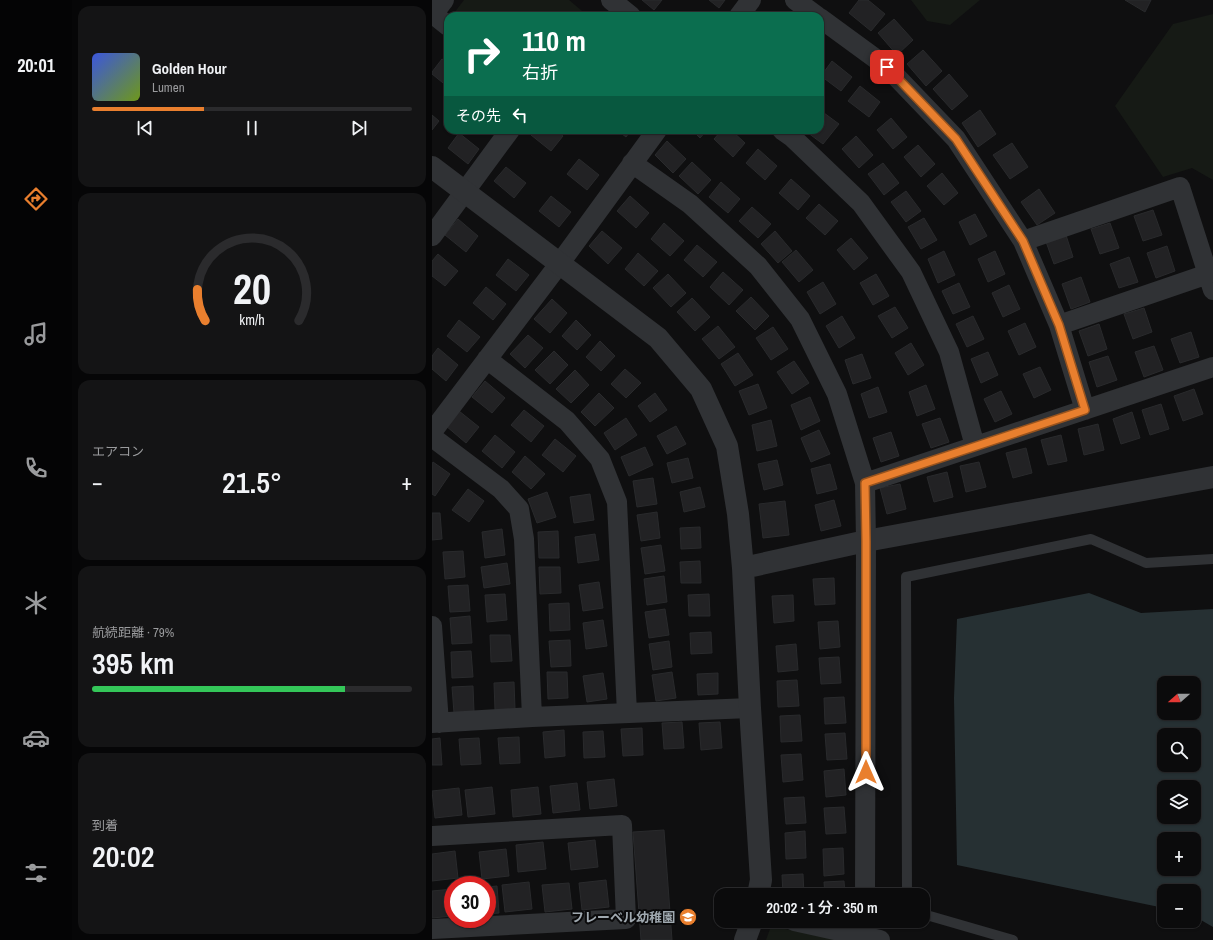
<!DOCTYPE html>
<html lang="ja">
<meta charset="utf-8">
<style>
body{margin:0;font-family:"Archivo Narrow","Noto Sans JP",sans-serif;background:#141415;color:#f1f3f6;height:100vh;display:flex;flex-direction:column;font-size:15px;white-space:nowrap}
*{box-sizing:border-box;margin:0}
p{font-size:13px;color:#9a9b9d}
.icon{flex:none;width:22px;height:22px;fill:none;stroke:currentColor;stroke-width:2;stroke-linecap:round;stroke-linejoin:round}
.map{position:relative;flex:1;overflow:hidden}
.side{display:flex;flex-direction:column;gap:6px;padding:6px;background:#060607;width:360px}
.side>*{flex:none}
.guide{position:absolute;left:12px;top:12px;width:380px;height:122px;border-radius:12px;box-shadow:0 1px 3px #0004,0 0 0 1px #2b2b2d;background:#0b6e4f;color:#fff;overflow:hidden}
.needle{width:26px;rotate:249deg}
.controls{position:absolute;left:725px;top:676px;display:grid;gap:8px}
.controls a{display:grid;place-items:center;width:44px;height:44px;border-radius:8px;background:#0b0b0c;box-shadow:0 1px 3px #0004,0 0 0 1px #2b2b2d;font-size:20px}
.speed{position:absolute;left:12px;top:876px;display:flex;gap:8px;font-size:20px;font-weight:700;text-align:center}
.speed>*{display:grid;place-content:center;width:52px;height:52px;border-radius:50%;background:#0b0b0c;box-shadow:0 1px 3px #0004,0 0 0 1px #2b2b2d;line-height:1}
.speed .limit{border:6px solid #d22;background:#fff;color:#111}
.pin{position:absolute;display:grid;place-items:center;width:34px;height:34px;color:#fff;margin:-17px;border-radius:8px;box-shadow:0 2px 6px #0006}
.me{position:absolute;width:44px;margin:-22px;rotate:0deg;stroke-linejoin:round;filter:drop-shadow(0 0 3px #0008)}
.turn{display:flex;align-items:center;gap:14px;height:84px;padding:0 12px;font-size:18px}
.turn .icon{width:52px;height:52px;stroke-width:2.5}
.turn b{display:block;font-size:28px;line-height:34px}
.then{display:flex;align-items:center;height:38px;padding:0 12px;background:#0003;gap:8px;font-size:15px}
.big{font-size:30px;font-weight:600;line-height:1.1}
.side .widget{flex:1;display:flex;flex-direction:column;justify-content:center;gap:6px;min-width:0;padding:0 14px;border-radius:12px;background:#141415}
.side .dial{align-items:center;gap:0}
.dial svg{height:104px;overflow:visible;fill:none;stroke:#2b2b2d;stroke-width:7;stroke-linecap:round;text-anchor:middle}
.dial text{fill:#f1f3f6;stroke:none}
.song{display:flex;align-items:center;gap:12px}
.cover{width:48px;height:48px;border-radius:6px;background:linear-gradient(135deg,hsl(230 70% 55%),hsl(80 70% 35%))}
.played{height:4px;border-radius:2px;background:linear-gradient(90deg,#e97f2e 35%,#2b2b2d 35%)}
.keys{display:flex;justify-content:space-around;direction:ltr}
.heat{display:flex;justify-content:space-between;align-items:center;font-size:22px;direction:ltr}
.charge{height:6px;border-radius:3px;background:linear-gradient(90deg,#34c759 79%,#2b2b2d 0)}
.trip{position:absolute;left:282px;top:888px;width:216px;height:40px;border-radius:12px;background:#0b0b0c;box-shadow:0 1px 3px #0004,0 0 0 1px #2b2b2d;font-weight:600;line-height:40px;text-align:center}
main{display:flex;flex:1;min-height:0}
.tab-bar{display:flex;flex-direction:column;width:72px;justify-content:space-around;align-items:center;background:#040405;color:#9a9b9d}
.tab-bar .icon{width:28px;height:28px}
.tab-bar .selected{color:#e97f2e}
.tab-bar b{font-size:18px;color:#f1f3f6}
.map>svg:first-child{display:block}
</style>
<main>
<nav class="tab-bar">
<b>20:01</b>
<svg class="icon selected" aria-label="directions" viewBox="0 0 24 24"><path d="M12 3l9 9-9 9-9-9zM9 14v-3h6M13 9l2 2-2 2"/></svg>
<svg class="icon" aria-label="music" viewBox="0 0 24 24"><path d="M9 18V5l10-2v13"/><circle cx="6" cy="18" r="3"/><circle cx="16" cy="16" r="3"/></svg>
<svg class="icon" aria-label="phone" viewBox="0 0 24 24"><path d="M5 4h4l2 5-3 2q2 4 5 5l2-3 5 2v4C11 20 4 13 5 4z"/></svg>
<svg class="icon" aria-label="climate" viewBox="0 0 24 24"><path d="M12 3v18M4 7l16 10M4 17L20 7"/></svg>
<svg class="icon" aria-label="car" viewBox="0 0 24 24"><path d="M5 17H2v-5l4-1 3-4h7l3 4 3 1v5h-3M9 17h6M6 11h13"/><circle cx="7" cy="17" r="2"/><circle cx="17" cy="17" r="2"/></svg>
<svg class="icon" aria-label="filters" viewBox="0 0 24 24"><path d="M4 7h16M4 17h16"/><circle cx="9" cy="7" r="2"/><circle cx="15" cy="17" r="2"/></svg>
</nav>
<section class="side">
<div class="widget">
<div class="song"><i class="cover"></i><div><b>Golden Hour</b><p>Lumen</p></div></div>
<div class="played"></div>
<div class="keys"><svg class="icon" aria-label="previous" viewBox="0 0 24 24"><path d="M18 5L8 12l10 7zM5 5v14"/></svg><svg class="icon" aria-label="pause" viewBox="0 0 24 24"><path d="M8 5v14M16 5v14"/></svg><svg class="icon" aria-label="next" viewBox="0 0 24 24"><path d="M6 5l10 7-10 7zM19 5v14"/></svg></div>
</div>
<div class="widget dial"><svg viewBox="0 0 100 80">
<path d="M14 69A42 42 0 1 1 86 69"/>
<path d="M14 69A42 42 0 0 1 8 45" stroke="#e97f2e"/>
<text x="50" y="56" font-size="32" font-weight="700">20</text>
<text x="50" y="72" font-size="11">km/h</text>
</svg></div>
<div class="widget"><p>エアコン</p>
<div class="heat"><a>−</a><b class="big">21.5°</b><a>+</a></div>
</div>
<div class="widget"><p>航続距離 · 79%</p><b class="big">395 km</b><div class="charge"></div></div>
<div class="widget"><p>到着</p><b class="big">20:02</b></div>
</section>
<div class="map">
<svg width="781" height="940" viewBox="0 0 781 940">
<rect width="100%" height="100%" fill="#0f0f10"/>
<path fill="#161a15" d="M 32,0 L 137,0 L 156,16 L 26,16 L 22,13 Z
M 479,0 L 548,0 L 518,25 L 495,21 Z
M 781,14 L 781,180 L 760,168 L 731,177 L 683,106 L 741,24 Z
M 339,926 L 407,940 L 334,940 Z"/>
<path fill="#263033" fill-rule="evenodd" d="M 657,593 L 709,613 L 781,609 L 781,927 L 762,916 L 762,891 L 732,891 L 732,908 L 525,865 L 522,698 L 525,619 ZM 732,683 L 762,683 L 762,713 L 732,713 ZM 732,735 L 762,735 L 762,765 L 732,765 ZM 732,787 L 762,787 L 762,817 L 732,817 ZM 732,839 L 762,839 L 762,869 L 732,869 Z"/>
<path fill="#222224" stroke="#292a2c" d="M 210,0 L 230,0 L 222,10 Z
M 277,0 L 293,0 L 287,8 Z
M 427,0 L 436,0 L 453,14 L 439,31 L 417,13 Z
M 693,0 L 719,0 L 713,12 Z
M 462,19 L 481,40 L 465,55 L 446,33 Z
M 491,50 L 510,71 L 494,86 L 475,64 Z
M 10,59 L 16,63 L 16,87 L 0,74 L 0,72 Z
M 400,61 L 420,77 L 409,91 L 389,76 Z
M 517,74 L 536,96 L 520,110 L 501,89 Z
M 428,86 L 448,102 L 437,117 L 416,101 Z
M 548,110 L 564,134 L 546,147 L 530,123 Z
M 392,113 L 407,124 L 391,144 L 376,133 L 378,130 L 388,130 L 388,118 Z
M 0,115 L 7,121 L 0,130 Z
M 459,118 L 475,137 L 461,149 L 445,130 Z
M 103,130 L 123,130 L 131,136 L 119,151 L 99,135 Z
M 185,130 L 199,130 L 194,137 Z
M 260,130 L 275,130 L 268,138 Z
M 290,130 L 299,130 L 313,143 L 301,157 L 282,139 Z
M 27,133 L 47,149 L 36,164 L 16,148 Z
M 424,136 L 441,155 L 427,168 L 410,149 Z
M 235,141 L 254,159 L 241,173 L 223,155 Z
M 580,143 L 596,167 L 578,179 L 561,155 Z
M 486,145 L 503,164 L 489,177 L 472,157 Z
M 326,149 L 345,166 L 333,180 L 314,163 Z
M 147,159 L 167,175 L 155,190 L 135,174 Z
M 260,162 L 279,180 L 266,194 L 247,176 Z
M 451,163 L 467,183 L 452,195 L 436,174 Z
M 74,167 L 94,183 L 82,198 L 62,181 Z
M 510,173 L 526,193 L 512,205 L 495,186 Z
M 359,179 L 378,196 L 366,210 L 347,193 Z
M 289,182 L 308,199 L 296,213 L 277,197 Z
M 607,189 L 623,213 L 605,225 L 589,202 Z
M 474,191 L 489,211 L 474,222 L 459,202 Z
M 119,196 L 139,212 L 127,227 L 107,211 Z
M 198,196 L 217,213 L 204,228 L 185,211 Z
M 387,204 L 406,221 L 393,235 L 374,218 Z
M 320,207 L 339,224 L 326,238 L 307,221 Z
M 721,210 L 730,235 L 711,241 L 702,216 Z
M 543,214 L 555,236 L 538,245 L 527,222 Z
M 492,218 L 505,240 L 489,249 L 476,227 Z
M 26,219 L 46,236 L 34,252 L 13,235 Z
M 232,223 L 252,241 L 238,256 L 219,239 Z
M 678,223 L 687,248 L 668,254 L 659,229 Z
M 170,231 L 190,248 L 176,264 L 157,246 Z
M 343,231 L 360,251 L 346,263 L 329,244 Z
M 633,232 L 641,257 L 622,264 L 613,239 Z
M 419,238 L 436,258 L 422,270 L 405,250 Z
M 265,245 L 285,262 L 271,277 L 252,260 Z
M 735,246 L 743,271 L 724,278 L 715,253 Z
M 364,250 L 381,270 L 367,282 L 350,262 Z
M 512,251 L 523,275 L 506,283 L 496,259 Z
M 563,251 L 573,274 L 556,282 L 546,259 Z
M 206,253 L 226,271 L 212,286 L 193,269 Z
M 6,254 L 26,271 L 13,286 L 0,276 L 0,261 Z
M 697,257 L 706,282 L 687,288 L 678,264 Z
M 76,259 L 97,275 L 84,291 L 64,275 Z
M 291,272 L 311,290 L 297,305 L 278,287 Z
M 236,274 L 254,293 L 239,307 L 221,288 Z
M 444,274 L 457,296 L 441,305 L 428,283 Z
M 649,277 L 658,302 L 639,309 L 630,284 Z
M 391,282 L 404,304 L 388,314 L 375,292 Z
M 527,283 L 538,307 L 521,314 L 510,291 Z
M 577,285 L 588,309 L 571,317 L 560,293 Z
M 54,287 L 74,304 L 61,320 L 41,303 Z
M 319,297 L 337,316 L 323,330 L 304,311 Z
M 260,298 L 278,317 L 263,331 L 245,312 Z
M 120,299 L 135,313 L 118,333 L 102,319 Z
M 463,307 L 476,328 L 460,338 L 446,316 Z
M 712,308 L 720,332 L 701,339 L 692,314 Z
M 410,316 L 423,338 L 407,348 L 394,326 Z
M 541,316 L 552,339 L 535,347 L 524,324 Z
M 27,320 L 48,337 L 35,352 L 15,336 Z
M 144,320 L 159,335 L 145,350 L 130,336 Z
M 593,323 L 604,347 L 587,355 L 576,331 Z
M 667,324 L 675,349 L 656,356 L 647,331 Z
M 286,326 L 303,347 L 287,359 L 270,339 Z
M 341,327 L 356,349 L 339,360 L 324,338 Z
M 759,332 L 767,357 L 748,363 L 739,339 Z
M 96,335 L 111,348 L 93,368 L 78,354 Z
M 168,341 L 183,356 L 169,371 L 154,357 Z
M 479,343 L 492,365 L 476,375 L 463,353 Z
M 722,346 L 731,370 L 712,377 L 703,352 Z
M 6,348 L 26,365 L 14,381 L 0,369 L 0,356 Z
M 122,351 L 136,365 L 118,384 L 103,370 Z
M 556,352 L 566,375 L 549,383 L 539,359 Z
M 306,353 L 321,375 L 303,386 L 289,364 Z
M 430,354 L 439,378 L 421,384 L 413,360 Z
M 676,356 L 685,380 L 665,387 L 657,362 Z
M 362,361 L 377,383 L 360,394 L 345,372 Z
M 608,367 L 619,390 L 602,398 L 591,374 Z
M 193,369 L 209,383 L 194,398 L 179,384 Z
M 143,370 L 157,385 L 139,403 L 124,389 Z
M 53,381 L 73,398 L 60,413 L 40,397 Z
M 326,384 L 335,408 L 317,415 L 307,391 Z
M 494,385 L 503,409 L 485,416 L 477,392 Z
M 446,387 L 455,412 L 437,418 L 429,394 Z
M 762,389 L 771,414 L 751,421 L 742,396 Z
M 569,391 L 580,414 L 563,422 L 552,399 Z
M 167,393 L 182,408 L 163,426 L 149,412 Z
M 223,393 L 235,410 L 218,422 L 206,406 Z
M 378,397 L 388,421 L 369,430 L 359,405 Z
M 729,404 L 737,429 L 718,435 L 710,410 Z
M 92,410 L 112,426 L 99,442 L 79,425 Z
M 27,411 L 47,427 L 34,443 L 14,426 Z
M 700,412 L 708,438 L 689,444 L 681,419 Z
M 194,418 L 205,435 L 183,450 L 172,433 Z
M 508,418 L 517,442 L 499,448 L 490,424 Z
M 339,420 L 345,446 L 325,451 L 320,425 Z
M 666,424 L 672,450 L 652,455 L 646,429 Z
M 244,426 L 254,444 L 235,454 L 225,436 Z
M 387,430 L 398,454 L 379,462 L 369,438 Z
M 459,432 L 467,456 L 449,462 L 441,438 Z
M 63,435 L 83,452 L 70,468 L 50,451 Z
M 629,435 L 635,461 L 616,465 L 609,440 Z
M 123,439 L 144,456 L 131,472 L 110,455 Z
M 213,447 L 221,465 L 197,476 L 189,457 Z
M 594,448 L 600,473 L 581,478 L 574,453 Z
M 93,456 L 113,474 L 99,489 L 80,472 Z
M 256,458 L 261,478 L 240,483 L 235,463 Z
M 345,460 L 351,485 L 332,490 L 326,464 Z
M 1,462 L 18,474 L 3,496 L 0,494 L 0,464 Z
M 547,462 L 554,487 L 534,492 L 528,466 Z
M 398,464 L 405,489 L 385,494 L 379,469 Z
M 515,472 L 521,497 L 502,502 L 495,477 Z
M 221,478 L 225,504 L 205,507 L 201,481 Z
M 468,484 L 474,509 L 455,514 L 448,488 Z
M 268,487 L 273,507 L 252,512 L 248,492 Z
M 36,489 L 52,501 L 37,522 L 20,510 Z
M 115,492 L 124,517 L 105,523 L 96,499 Z
M 158,494 L 162,520 L 142,523 L 138,497 Z
M 402,500 L 409,526 L 389,531 L 383,505 Z
M 353,501 L 357,535 L 331,538 L 327,504 Z
M 225,512 L 228,538 L 209,541 L 205,515 Z
M 0,513 L 8,513 L 10,539 L 0,540 Z
M 268,527 L 269,548 L 249,549 L 248,528 Z
M 70,529 L 73,555 L 53,558 L 50,532 Z
M 126,531 L 127,558 L 107,558 L 106,532 Z
M 163,534 L 167,560 L 146,563 L 143,537 Z
M 229,545 L 233,571 L 213,574 L 209,548 Z
M 31,551 L 33,577 L 13,579 L 11,552 Z
M 268,561 L 269,583 L 249,583 L 248,562 Z
M 75,563 L 78,584 L 52,588 L 49,567 Z
M 107,567 L 128,567 L 129,593 L 108,594 Z
M 232,576 L 235,602 L 215,605 L 212,579 Z
M 402,578 L 403,604 L 383,605 L 381,579 Z
M 167,582 L 171,608 L 151,611 L 147,585 Z
M 36,585 L 38,611 L 18,612 L 16,586 Z
M 73,594 L 75,620 L 55,622 L 53,595 Z
M 277,594 L 278,616 L 257,616 L 256,595 Z
M 361,595 L 362,621 L 342,623 L 340,596 Z
M 137,603 L 138,630 L 118,631 L 117,604 Z
M 233,609 L 237,635 L 217,638 L 213,612 Z
M 38,616 L 40,643 L 20,644 L 18,618 Z
M 171,620 L 175,646 L 154,649 L 151,623 Z
M 406,621 L 408,647 L 388,649 L 386,622 Z
M 279,632 L 280,653 L 259,654 L 258,633 Z
M 58,635 L 78,635 L 80,661 L 59,662 Z
M 138,640 L 139,666 L 119,667 L 117,641 Z
M 237,641 L 240,667 L 221,670 L 217,644 Z
M 364,644 L 366,670 L 346,672 L 344,646 Z
M 39,651 L 41,677 L 20,678 L 19,652 Z
M 407,657 L 409,683 L 389,684 L 387,658 Z
M 115,672 L 135,672 L 136,698 L 116,699 Z
M 240,672 L 244,698 L 224,701 L 220,675 Z
M 171,673 L 175,699 L 155,702 L 151,676 Z
M 286,673 L 286,694 L 266,695 L 265,674 Z
M 365,680 L 367,706 L 346,707 L 345,681 Z
M 82,682 L 83,709 L 63,710 L 62,683 Z
M 41,686 L 42,712 L 22,713 L 20,687 Z
M 412,697 L 414,723 L 393,724 L 392,698 Z
M 368,715 L 370,741 L 349,742 L 348,716 Z
M 250,722 L 252,748 L 232,749 L 230,723 Z
M 288,722 L 290,748 L 269,750 L 267,723 Z
M 210,728 L 211,755 L 191,756 L 189,729 Z
M 132,730 L 133,756 L 113,758 L 111,732 Z
M 171,731 L 173,757 L 152,758 L 151,732 Z
M 413,733 L 415,759 L 395,760 L 393,734 Z
M 87,737 L 88,763 L 68,764 L 66,738 Z
M 8,738 L 10,765 L 0,765 L 0,739 Z
M 47,738 L 49,764 L 29,765 L 27,739 Z
M 369,754 L 371,780 L 351,782 L 349,755 Z
M 412,769 L 414,795 L 394,797 L 392,771 Z
M 182,779 L 185,806 L 158,809 L 155,782 Z
M 145,783 L 148,810 L 121,813 L 118,786 Z
M 60,787 L 63,814 L 36,817 L 33,790 Z
M 106,787 L 109,814 L 81,817 L 79,790 Z
M 27,788 L 30,815 L 3,818 L 0,791 Z
M 372,797 L 374,823 L 354,824 L 352,798 Z
M 412,807 L 414,833 L 394,834 L 392,808 Z
M 232,830 L 240,940 L 209,940 L 201,832 Z
M 373,831 L 374,858 L 354,859 L 353,833 Z
M 163,840 L 166,867 L 139,870 L 136,843 Z
M 111,842 L 114,869 L 86,872 L 84,845 Z
M 411,848 L 412,874 L 392,876 L 391,849 Z
M 74,849 L 77,876 L 50,879 L 47,852 Z
M 23,851 L 26,878 L 0,881 L 0,854 Z
M 371,874 L 372,895 L 351,895 L 350,875 Z
M 174,880 L 177,907 L 150,910 L 147,883 Z
M 412,881 L 413,895 L 393,895 L 392,882 Z
M 97,882 L 100,909 L 73,912 L 70,885 Z
M 137,883 L 140,909 L 113,912 L 110,885 Z
M 65,886 L 67,913 L 55,914 L 55,887 Z
M 21,889 L 21,916 L 0,918 L 0,891 Z"/>
<g fill="none" stroke-linecap="round" stroke-linejoin="round">
<path stroke="#303235" stroke-width="10" d="M 475,895 L 474,577 L 659,539 L 714,563 L 781,559
M 491,914 L 581,940"/>
<path stroke="#303235" stroke-width="20" d="M 179,0 L 199,16
M 363,0 L 385,16
M 0,13 L 16,26
M 1,14 L 12,0
M 307,16 L 319,0
M 388,18 L 455,67 L 524,139 L 591,241 L 627,325 L 653,410
M 350,130 L 360,137 L 429,203 L 479,272 L 517,352 L 543,446
M 200,163 L 258,204 L 326,266 L 368,319 L 405,394 L 433,483 L 434,541 L 433,895
M 0,236 L 78,130
M 591,241 L 748,187 L 781,290
M 627,325 L 776,274
M 55,359 L 135,421 L 168,459 L 185,502 L 195,713
M 0,432 L 128,263 L 225,130
M 0,437 L 69,489 L 87,509 L 92,539 L 100,717
M 433,483 L 781,367
M 0,626 L 7,723
M 0,723 L 100,717 L 318,708
M 0,836 L 190,825 L 194,919 L 0,929
M 362,921 L 448,940"/>
<path stroke="#303235" stroke-width="22" d="M 0,167 L 226,338 L 269,389 L 295,446 L 306,514 L 311,568 L 318,708 L 329,880 L 326,895
M 311,568 L 434,541 L 781,477
M 313,940 L 320,921"/>
</g>
<g fill="none" stroke-linecap="round" stroke-linejoin="round">
<defs>
<path id="route" d="M 434,772 L 434,541 L 433,483 L 653,410 L 627,325 L 591,241 L 524,139 L 455,67"/>
</defs>
<use href="#route" stroke="#97531e" stroke-width="10"/>
<use href="#route" stroke="#e97f2e" stroke-width="7"/>
</g>
<defs>
<symbol id="school-disc" viewBox="-11 -11 22 22"><circle r="9.5" fill="#e97f2e" stroke="#0a0a0b"/><path d="M0-5L7-2L0 1L-7-2ZM-4 1L0 2.5L4 1V4Q0 6-4 4Z" fill="#fff"/></symbol>
</defs>
<g fill-rule="evenodd">
<use href="#school-disc" x="246" y="907" width="20" height="20"/>
</g>
<g text-anchor="middle" stroke-width="4" stroke-linejoin="round" paint-order="stroke">
<g font-size="13" font-weight="bold" fill="#a0a9b0" stroke="#0a0a0b" text-anchor="end">
<text x="243" y="922">フレーベル幼稚園</text>
</g>
</g>
</svg>
<div class="controls">
<a><svg class="needle" viewBox="-14 -14 28 28"><path d="M0-13l5 13h-10z" fill="#e53935"/><path d="M0 13l5-13h-10z" fill="#9a9b9d"/></svg></a>
<a><svg class="icon" aria-label="search" viewBox="0 0 24 24"><circle cx="10" cy="10" r="6"/><path d="M15 15l6 6"/></svg></a>
<a><svg class="icon" aria-label="layers" viewBox="0 0 24 24"><path d="M12 4l9 5-9 5-9-5zM3 14l9 5 9-5"/></svg></a>
<a>+</a>
<a>−</a>
</div>
<div class="speed"><div class="limit">30</div></div>
<div class="pin" style="left:455px;top:67px;background:#d93025"><svg class="icon" aria-label="arrive" viewBox="0 0 24 24"><path d="M6 21V4h12l-3 4 3 4H6"/></svg></div>
<svg class="me" style="left:434px;top:772px" viewBox="-20 -20 40 40"><path d="M0-17L14 15 0 8-14 15z" fill="#e97f2e" stroke="#fff" stroke-width="4"/></svg>
<div class="trip">20:02 · 1 分 · 350 m</div>
<div class="guide">
<div class="turn"><svg class="icon" aria-label="right" viewBox="0 0 24 24"><path d="M7 20v-9h11M14 6l5 5-5 5"/></svg><div><b>110 m</b>右折</div></div>
<div class="then">その先<svg class="icon" aria-label="left" viewBox="0 0 24 24"><path d="M17 20v-9H6M10 6l-5 5 5 5"/></svg></div>
</div>
</div>
</main>
